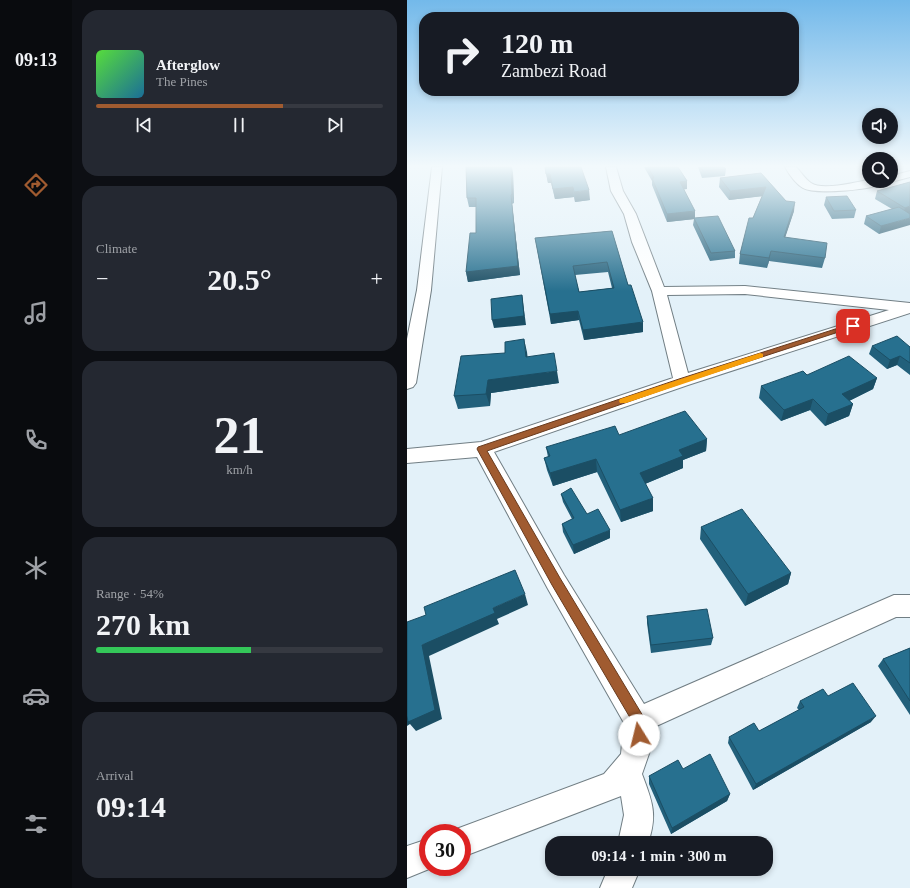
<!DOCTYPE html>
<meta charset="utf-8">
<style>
body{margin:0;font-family:"Times New Roman",serif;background:#242831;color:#f1f3f6;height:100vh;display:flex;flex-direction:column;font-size:15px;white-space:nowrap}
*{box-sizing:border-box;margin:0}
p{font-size:13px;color:#9ea1a6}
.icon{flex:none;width:22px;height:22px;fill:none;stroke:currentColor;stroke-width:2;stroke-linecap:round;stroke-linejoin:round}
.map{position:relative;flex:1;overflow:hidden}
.drawer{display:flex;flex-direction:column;gap:10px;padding:10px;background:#0d0f14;width:335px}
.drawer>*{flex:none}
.hud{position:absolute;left:12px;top:12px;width:380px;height:84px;border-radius:16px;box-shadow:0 2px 6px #0003;background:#171b24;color:#f1f3f6;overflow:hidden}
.fabs{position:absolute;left:455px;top:108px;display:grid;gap:8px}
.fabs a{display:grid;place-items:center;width:36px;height:36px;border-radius:50%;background:#171b24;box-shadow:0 2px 6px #0003;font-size:20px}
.speed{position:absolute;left:12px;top:824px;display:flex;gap:8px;font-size:20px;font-weight:700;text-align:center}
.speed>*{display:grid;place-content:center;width:52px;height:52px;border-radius:50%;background:#171b24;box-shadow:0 2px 6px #0003;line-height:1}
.speed .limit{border:6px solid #d22;background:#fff;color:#111}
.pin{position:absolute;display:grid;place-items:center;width:34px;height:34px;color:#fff;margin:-17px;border-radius:8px;box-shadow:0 2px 6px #0006}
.me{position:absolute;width:44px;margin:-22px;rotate:351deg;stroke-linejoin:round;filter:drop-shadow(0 0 3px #0008)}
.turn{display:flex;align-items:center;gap:14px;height:84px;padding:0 16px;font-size:18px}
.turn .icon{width:52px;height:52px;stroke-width:2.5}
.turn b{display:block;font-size:28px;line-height:34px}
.big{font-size:30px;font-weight:800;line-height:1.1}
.drawer .widget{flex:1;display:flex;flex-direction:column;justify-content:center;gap:6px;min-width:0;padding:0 14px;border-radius:16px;background:#242831}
.drawer .dial{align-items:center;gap:0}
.dial b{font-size:52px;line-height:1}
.song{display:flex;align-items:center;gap:12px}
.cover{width:48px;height:48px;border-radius:6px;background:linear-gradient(135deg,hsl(110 70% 55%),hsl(200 70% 35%))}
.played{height:4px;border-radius:2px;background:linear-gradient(90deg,#a05b30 65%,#363941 65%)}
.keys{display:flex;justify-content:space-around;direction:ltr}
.heat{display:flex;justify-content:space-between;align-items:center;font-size:22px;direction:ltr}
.charge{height:6px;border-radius:3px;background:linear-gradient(90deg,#34c759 54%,#363941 0)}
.trip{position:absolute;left:138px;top:836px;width:228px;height:40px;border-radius:16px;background:#171b24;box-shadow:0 2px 6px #0003;font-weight:800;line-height:40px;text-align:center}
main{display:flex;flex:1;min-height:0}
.tab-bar{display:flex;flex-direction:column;width:72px;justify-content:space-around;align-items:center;background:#090b0e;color:#9ea1a6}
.tab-bar .icon{width:28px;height:28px}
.tab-bar .active{color:#a05b30}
.tab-bar b{font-size:18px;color:#f1f3f6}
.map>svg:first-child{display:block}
</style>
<main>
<nav class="tab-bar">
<b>09:13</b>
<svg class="icon active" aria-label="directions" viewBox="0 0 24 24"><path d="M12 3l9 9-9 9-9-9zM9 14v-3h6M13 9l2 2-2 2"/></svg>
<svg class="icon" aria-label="music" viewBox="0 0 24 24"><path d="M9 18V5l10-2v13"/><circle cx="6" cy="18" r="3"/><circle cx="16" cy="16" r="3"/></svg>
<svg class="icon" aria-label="phone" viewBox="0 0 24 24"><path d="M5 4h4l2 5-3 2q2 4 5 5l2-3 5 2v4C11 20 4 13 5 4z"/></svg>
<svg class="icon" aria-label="climate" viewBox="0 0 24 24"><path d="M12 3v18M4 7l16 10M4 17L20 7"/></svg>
<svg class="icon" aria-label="car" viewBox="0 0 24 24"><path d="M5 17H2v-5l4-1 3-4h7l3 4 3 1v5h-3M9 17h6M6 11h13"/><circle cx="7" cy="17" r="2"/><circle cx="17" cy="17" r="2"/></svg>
<svg class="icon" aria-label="filters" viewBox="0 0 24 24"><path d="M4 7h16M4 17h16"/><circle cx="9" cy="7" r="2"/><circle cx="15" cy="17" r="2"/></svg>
</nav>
<section class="drawer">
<div class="widget">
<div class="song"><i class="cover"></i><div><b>Afterglow</b><p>The Pines</p></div></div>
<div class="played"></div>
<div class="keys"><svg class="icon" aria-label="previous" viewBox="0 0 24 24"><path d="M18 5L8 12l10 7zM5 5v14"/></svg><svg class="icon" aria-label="pause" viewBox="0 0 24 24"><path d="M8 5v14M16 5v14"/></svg><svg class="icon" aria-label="next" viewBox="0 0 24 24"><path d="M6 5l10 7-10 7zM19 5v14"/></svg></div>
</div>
<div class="widget"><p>Climate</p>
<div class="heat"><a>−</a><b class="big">20.5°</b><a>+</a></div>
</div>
<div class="widget dial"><b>21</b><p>km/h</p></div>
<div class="widget"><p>Range · 54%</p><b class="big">270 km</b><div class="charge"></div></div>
<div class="widget"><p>Arrival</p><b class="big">09:14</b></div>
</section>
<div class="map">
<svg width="503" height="888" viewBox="0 0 503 888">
<rect width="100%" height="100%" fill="#e3f1f9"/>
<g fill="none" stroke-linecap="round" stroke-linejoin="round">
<defs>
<path id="street" d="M 25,167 L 35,167 L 24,290 L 9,383 L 6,387 L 0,389 L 0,339 L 10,290 Z
M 199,167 L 209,167 L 216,191 L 229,214 L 257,287 L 338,286 L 503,303 L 503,313 L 281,385 L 87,452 L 157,575 L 237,704 L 487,595 L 503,595 L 503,617 L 489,617 L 245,728 L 244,748 L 235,774 C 245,801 251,814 241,843 L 211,843 L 217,815 L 214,796 L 55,857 L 55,833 L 43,833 L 44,831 L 197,774 L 214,754 L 217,723 L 141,589 L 70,457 L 0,463 L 0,449 L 74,442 L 266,378 L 245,291 L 225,242 L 217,214 L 204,191 ZM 338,294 L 482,310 L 281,373 L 260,295 Z
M 378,167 L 389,167 C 394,172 398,179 404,183 C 415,191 449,182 462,180 L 462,181 L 479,181 C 472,190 407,195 396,188 C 389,184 382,174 378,167 Z
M 503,171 L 503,177 L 484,182 L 480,181 L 484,181 L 484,176 Z
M 21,839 L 21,867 L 27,867 L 0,878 L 0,846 Z
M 201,869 L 233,869 L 225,888 L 193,888 Z"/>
</defs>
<use href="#street" stroke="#717e84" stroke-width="2"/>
<use href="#street" fill="#fff" fill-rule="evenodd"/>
</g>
<path fill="#22607b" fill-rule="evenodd" d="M 59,167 L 105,167 L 106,173 L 107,203 L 105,204 L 113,275 L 61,282 L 59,272 L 69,233 L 69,207 L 62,207 L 60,198 Z
M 138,167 L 183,200 L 168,202 L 167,197 L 148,199 L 144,183 L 141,183 Z
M 237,167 L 271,167 L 280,181 L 280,189 L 277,189 L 288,218 L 328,251 L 328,258 L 303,261 L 286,225 L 287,219 L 260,222 L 245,185 L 245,181 Z
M 291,167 L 317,167 L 319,169 L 318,176 L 295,178 Z
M 354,173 L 387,211 L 378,237 L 418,258 L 415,268 L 362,261 L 360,268 L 332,264 L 333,254 L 346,218 L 355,196 L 322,200 L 312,187 L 313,178 Z
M 503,182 L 502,214 L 472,234 L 457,224 L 459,216 L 485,209 L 468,199 L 470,191 Z
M 419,197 L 449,210 L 447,218 L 425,219 L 417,205 Z
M 205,231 L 221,285 L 236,332 L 177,340 L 172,320 L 144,324 L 128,238 ZM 201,272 L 205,288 L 172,292 L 168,275 Z
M 465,346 L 503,347 L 503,375 L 490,365 L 480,369 L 462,354 Z
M 120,352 L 120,357 L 152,383 L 84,393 L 83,406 L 51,409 L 47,396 Z
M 400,375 L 470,378 L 466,389 L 442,401 L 446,404 L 442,416 L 418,426 L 403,410 L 374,421 L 352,398 L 354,386 Z
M 212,435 L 300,439 L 299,451 L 276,460 L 276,468 L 238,484 L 246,511 L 214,522 L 190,472 L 146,486 L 140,470 L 137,458 L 141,457 L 139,447 Z
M 154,494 L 180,514 L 203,538 L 167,554 L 156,532 L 155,524 L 165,519 L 156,502 Z
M 294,527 L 384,573 L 381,584 L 338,606 L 293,539 Z
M 240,616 L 306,638 L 304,645 L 244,653 L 240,623 Z
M 503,648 L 503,715 L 471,666 L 476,659 Z
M 421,696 L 464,722 L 346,790 L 321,743 L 322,737 L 352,731 L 392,710 L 390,708 L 393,701 Z
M 276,769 L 323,794 L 320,801 L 264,834 L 242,784 L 242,776 Z"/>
<path fill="#1b4e64" d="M 104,167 L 106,173 L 107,203 L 105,194 Z
M 139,174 L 143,174 L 144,183 L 141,183 Z
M 280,181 L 280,189 L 273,190 L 273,182 Z
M 166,187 L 167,197 L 148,199 L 146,189 Z
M 359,187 L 358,196 L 322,200 L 323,191 Z
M 182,190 L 183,200 L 168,202 L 167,192 Z
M 104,195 L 105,204 L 113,275 L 61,282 L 59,272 Z
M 388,202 L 387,211 L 375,247 L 377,237 Z
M 503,206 L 503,214 L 495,216 L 498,208 Z
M 288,211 L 288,219 L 260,222 L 260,214 Z
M 503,218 L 503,225 L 472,234 L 474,226 Z
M 364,251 L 362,261 L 360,268 L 362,258 Z
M 115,295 L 119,325 L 87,328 L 85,320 Z
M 171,311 L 172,320 L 144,324 L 143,314 Z
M 236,322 L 236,332 L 177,340 L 176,330 Z
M 117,339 L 120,352 L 122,369 L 119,357 Z
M 493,356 L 490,365 L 480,369 L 483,360 Z
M 150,371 L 152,383 L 84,393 L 83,406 L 79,394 L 81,380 Z
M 470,378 L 466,389 L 432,406 L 435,394 Z
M 406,399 L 403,410 L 374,421 L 377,410 Z
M 446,404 L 442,416 L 418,426 L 421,414 Z
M 300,439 L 299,451 L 276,460 L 276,468 L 233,486 L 233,473 L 272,450 Z
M 189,459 L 190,472 L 146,486 L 143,473 Z
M 246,498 L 246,511 L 214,522 L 213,510 Z
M 203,530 L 203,538 L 167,554 L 166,545 Z
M 384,573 L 381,584 L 338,606 L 341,594 Z
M 118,594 L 121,605 L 90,619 L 92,624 L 22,656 L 35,719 L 9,731 L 3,724 L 0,726 L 0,714 L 15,645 L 86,608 Z
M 469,716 L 464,722 L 346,790 L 349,784 Z
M 323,794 L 320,801 L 264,834 L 265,828 Z"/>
<path fill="#27708f" stroke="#1b4e64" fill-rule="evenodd" d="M 59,167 L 104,167 L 105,194 L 104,195 L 111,266 L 59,272 L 63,233 L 69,233 L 69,198 L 60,198 Z
M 138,167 L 174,167 L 182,190 L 167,192 L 166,187 L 146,189 L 143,174 L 139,174 Z
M 241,167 L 271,167 L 280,181 L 273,182 L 288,211 L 260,214 L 245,178 L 247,178 Z
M 294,167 L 317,167 L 319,169 L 296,171 Z
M 354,173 L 379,201 L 388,202 L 377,237 L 420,243 L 418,258 L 364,251 L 362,258 L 333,254 L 342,218 L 346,218 L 359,187 L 323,191 L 313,178 Z
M 503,182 L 503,206 L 498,208 L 470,191 Z
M 440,196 L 449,210 L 427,211 L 419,197 Z
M 492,207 L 503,214 L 503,218 L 474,226 L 459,216 Z
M 311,216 L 328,251 L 304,253 L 287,218 Z
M 205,231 L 221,285 L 224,285 L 236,322 L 176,330 L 171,311 L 143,314 L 128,238 ZM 200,262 L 207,288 L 172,292 L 166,266 Z
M 115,295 L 117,316 L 85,320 L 84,299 Z
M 490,336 L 503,347 L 503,363 L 493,356 L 483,360 L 465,346 Z
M 117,339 L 119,357 L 147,353 L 150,371 L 81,380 L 79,394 L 47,396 L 54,356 L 98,353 L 98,342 Z
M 442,356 L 470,378 L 435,394 L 446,404 L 421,414 L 406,399 L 377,410 L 354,386 L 396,371 L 400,375 Z
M 278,411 L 300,439 L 272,450 L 276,456 L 233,473 L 246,498 L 213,510 L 189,459 L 143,473 L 137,458 L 143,456 L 139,447 L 208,426 L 212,435 Z
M 164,488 L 180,514 L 191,509 L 203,530 L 166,545 L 155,524 L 167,518 L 154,494 Z
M 335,509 L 384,573 L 341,594 L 294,527 Z
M 108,570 L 118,594 L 86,608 L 88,613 L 15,645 L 28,710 L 1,722 L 0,716 L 0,622 L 19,615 L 17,607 Z
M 300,609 L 306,638 L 244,645 L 240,616 Z
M 503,648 L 503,701 L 476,659 Z
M 446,683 L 469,716 L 349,784 L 322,737 L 347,723 L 352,731 L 397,707 L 393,701 L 416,689 L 421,696 Z
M 303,754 L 323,794 L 265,828 L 242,776 L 271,760 L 276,769 Z"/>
<linearGradient id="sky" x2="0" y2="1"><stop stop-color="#73b9ea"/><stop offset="0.57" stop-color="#f2f9fc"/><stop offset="1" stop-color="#f2f9fc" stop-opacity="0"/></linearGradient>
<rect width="503" height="291" fill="url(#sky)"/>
<path fill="#a05b30" stroke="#683b1f" d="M 444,324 L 450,326 L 278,382 L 80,451 L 153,578 L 236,716 L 238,735 L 236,739 L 232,741 L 227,739 L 225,721 L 145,585 L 70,449 L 71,447 L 272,379 Z"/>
<path fill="#f59e0b" d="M 353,353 L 356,354 L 356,357 L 219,403 L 213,403 L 212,401 L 213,399 Z"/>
</svg>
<div class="fabs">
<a><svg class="icon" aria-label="sound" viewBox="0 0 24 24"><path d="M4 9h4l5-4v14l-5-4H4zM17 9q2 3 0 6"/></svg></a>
<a><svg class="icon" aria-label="search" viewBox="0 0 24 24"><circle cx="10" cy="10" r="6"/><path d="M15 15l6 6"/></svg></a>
</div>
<div class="speed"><div class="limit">30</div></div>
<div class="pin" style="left:446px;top:326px;background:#d93025"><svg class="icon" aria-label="arrive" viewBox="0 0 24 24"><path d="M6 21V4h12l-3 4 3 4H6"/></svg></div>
<svg class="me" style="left:232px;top:735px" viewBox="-20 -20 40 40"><circle r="19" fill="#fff"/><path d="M0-13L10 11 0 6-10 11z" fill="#a05b30"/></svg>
<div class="trip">09:14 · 1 min · 300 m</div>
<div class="hud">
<div class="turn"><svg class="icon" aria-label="right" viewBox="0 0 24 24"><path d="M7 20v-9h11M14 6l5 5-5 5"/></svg><div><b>120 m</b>Zambezi Road</div></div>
</div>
</div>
</main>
